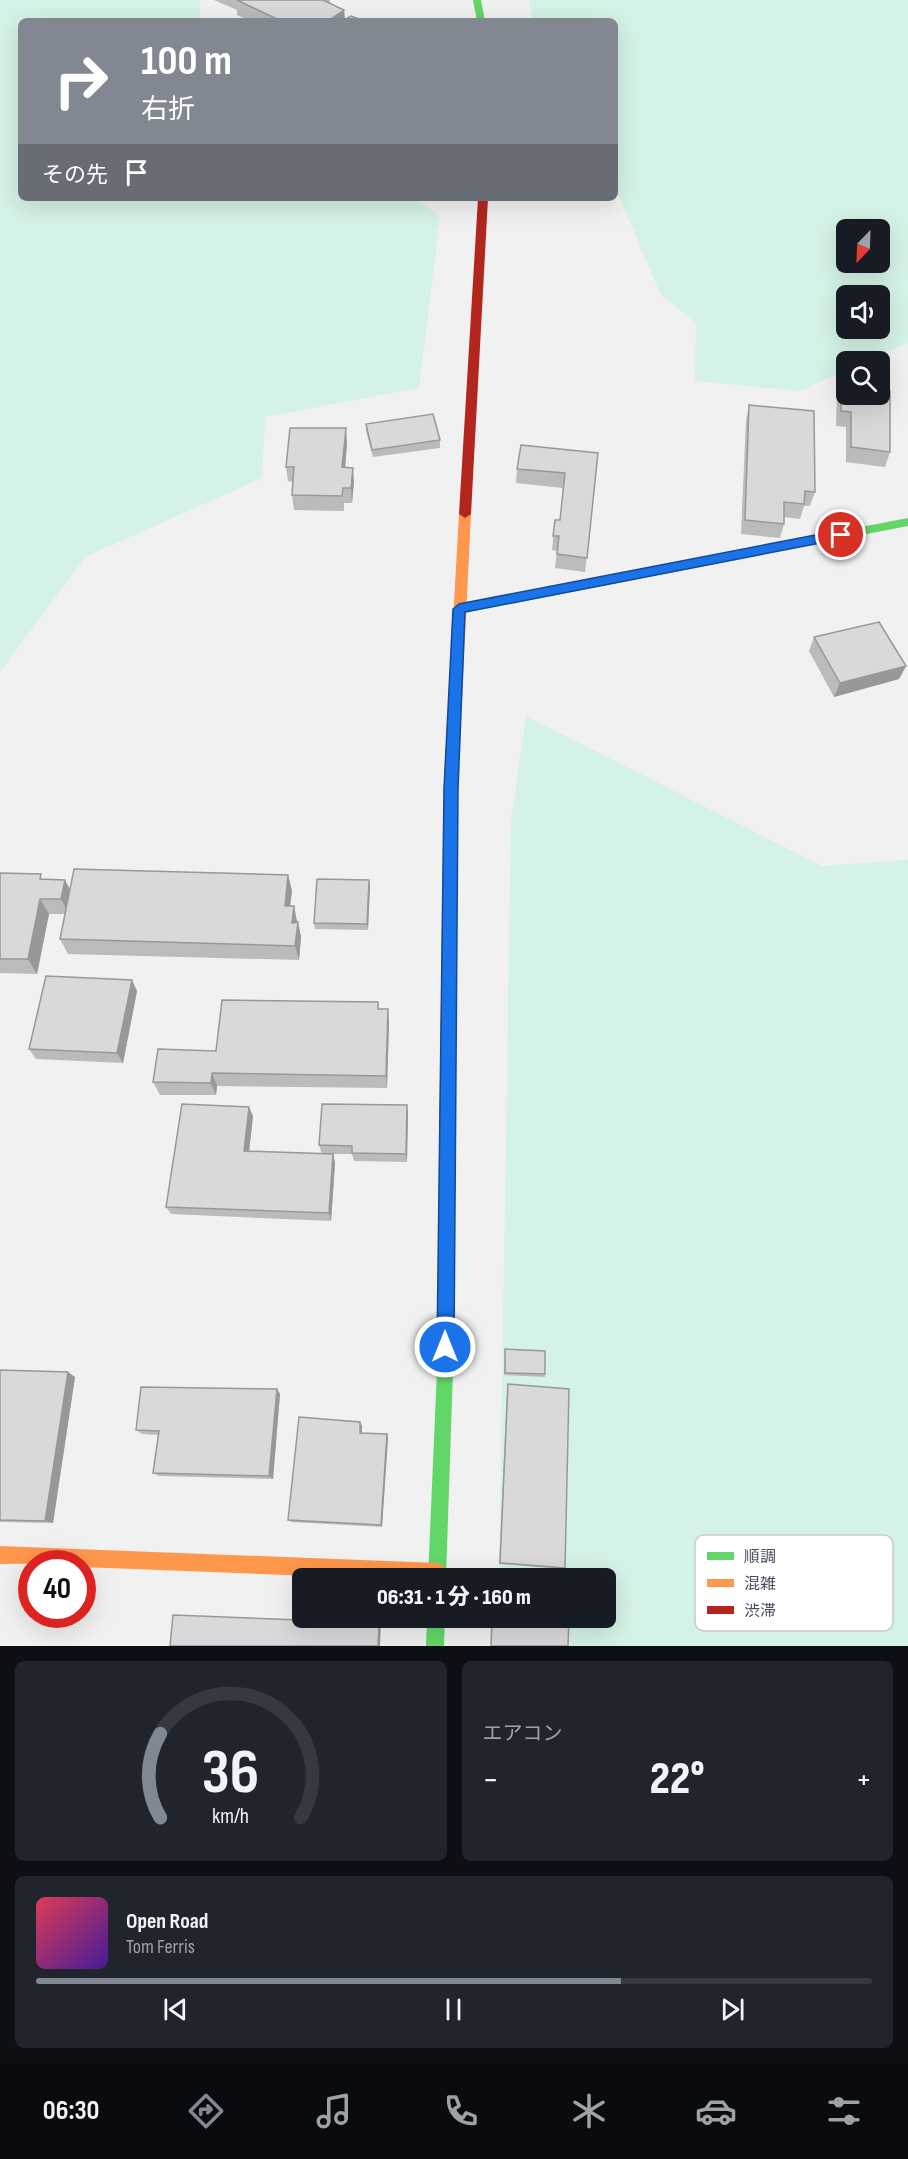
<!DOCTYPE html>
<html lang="ja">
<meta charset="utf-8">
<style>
body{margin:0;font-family:"Sofia Sans Condensed","Noto Sans JP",sans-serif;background:#20242c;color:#f1f3f6;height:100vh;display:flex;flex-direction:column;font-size:22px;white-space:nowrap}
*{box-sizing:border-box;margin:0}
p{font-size:20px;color:#9ea1a6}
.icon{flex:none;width:33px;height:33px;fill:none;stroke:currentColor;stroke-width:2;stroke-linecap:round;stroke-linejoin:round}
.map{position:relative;height:1646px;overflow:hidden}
.side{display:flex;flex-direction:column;gap:15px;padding:15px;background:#0d0f14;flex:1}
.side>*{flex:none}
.banner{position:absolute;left:18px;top:18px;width:600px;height:183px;border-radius:9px;box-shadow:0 6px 24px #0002;background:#828892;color:#fff;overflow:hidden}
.needle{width:39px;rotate:203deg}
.tools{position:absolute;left:836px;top:219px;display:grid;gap:12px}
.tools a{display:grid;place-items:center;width:54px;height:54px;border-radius:9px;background:#171b24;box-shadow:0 6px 24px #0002;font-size:30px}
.speed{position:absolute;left:18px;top:1550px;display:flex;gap:12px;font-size:30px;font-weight:700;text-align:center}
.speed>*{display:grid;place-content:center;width:78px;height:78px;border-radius:50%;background:#171b24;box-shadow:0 6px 24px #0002;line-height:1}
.speed .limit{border:9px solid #d22;background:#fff;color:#111}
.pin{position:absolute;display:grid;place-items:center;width:51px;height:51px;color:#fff;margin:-26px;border:3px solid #fff;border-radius:50%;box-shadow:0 2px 6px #0007}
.me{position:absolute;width:66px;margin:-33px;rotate:0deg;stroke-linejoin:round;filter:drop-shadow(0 0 4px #0008)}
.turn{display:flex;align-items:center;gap:21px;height:126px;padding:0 24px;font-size:27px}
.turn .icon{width:78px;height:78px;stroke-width:2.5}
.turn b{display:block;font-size:42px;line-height:51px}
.then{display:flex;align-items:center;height:57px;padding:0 24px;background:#0003;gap:12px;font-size:22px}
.big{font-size:45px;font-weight:800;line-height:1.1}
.side .card{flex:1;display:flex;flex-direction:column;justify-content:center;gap:9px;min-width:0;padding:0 21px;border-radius:9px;background:#20242c}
.side .dial{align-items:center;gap:0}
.dial svg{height:156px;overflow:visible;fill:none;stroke:#363941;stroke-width:7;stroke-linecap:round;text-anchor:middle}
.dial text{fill:#f1f3f6;stroke:none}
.song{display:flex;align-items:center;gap:18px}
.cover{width:72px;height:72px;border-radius:9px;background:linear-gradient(135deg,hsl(350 70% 55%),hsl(260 70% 35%))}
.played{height:6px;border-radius:3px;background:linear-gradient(90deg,#828892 70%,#363941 70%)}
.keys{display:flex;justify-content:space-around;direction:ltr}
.heat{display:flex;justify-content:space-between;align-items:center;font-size:33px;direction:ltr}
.side .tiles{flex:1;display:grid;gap:15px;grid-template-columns:1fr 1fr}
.card:last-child{grid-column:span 2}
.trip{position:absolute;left:292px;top:1568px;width:324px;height:60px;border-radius:9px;background:#171b24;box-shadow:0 6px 24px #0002;font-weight:800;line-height:60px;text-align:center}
.dock{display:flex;height:96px;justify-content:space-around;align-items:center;background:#090b0e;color:#9ea1a6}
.dock .icon{width:42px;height:42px}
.dock .on{color:#828892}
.dock b{font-size:27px;color:#f1f3f6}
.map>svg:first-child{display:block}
</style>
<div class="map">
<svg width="908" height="1646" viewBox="0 0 908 1646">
<rect width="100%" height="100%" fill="#f2f1f1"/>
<path fill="#d4f2e5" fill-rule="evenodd" d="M 0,0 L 200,0 L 200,21 L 21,21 L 21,198 L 415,198 L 440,216 L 419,388 L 265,417 L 262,478 L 85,557 L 0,672 Z
M 529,0 L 908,0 L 908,343 L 866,361 L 846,362 L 846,370 L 800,391 L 695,381 L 696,323 L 661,295 L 615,187 L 615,21 L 532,21 ZM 846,230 L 879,230 L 879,262 L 846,262 ZM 846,296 L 879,296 L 879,328 L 846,328 Z
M 526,716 L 822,866 L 908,860 L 908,1646 L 498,1646 L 499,1617 L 606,1617 L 606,1578 L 499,1578 L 511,822 Z"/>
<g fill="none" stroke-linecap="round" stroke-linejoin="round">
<path fill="#63d668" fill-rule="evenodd" d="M 473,0 L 481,0 L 485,21 L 477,21 Z
M 908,518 L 908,526 L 459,614 L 453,609 L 459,604 Z
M 447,1146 L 452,1149 L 455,1154 L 453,1370 L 446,1578 L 428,1578 L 437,1370 L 439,1154 L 442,1149 Z
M 427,1617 L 445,1617 L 444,1646 L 426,1646 Z"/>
<path fill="#ff974d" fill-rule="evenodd" d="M 465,510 L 471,514 L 458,780 L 456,784 L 446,784 L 444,780 L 459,514 Z
M 0,1546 L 438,1563 L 444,1566 L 447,1572 L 445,1578 L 361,1578 L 82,1567 L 82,1563 L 0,1564 Z"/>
<path fill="#b3261e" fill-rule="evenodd" d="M 478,198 L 488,198 L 471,514 L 465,518 L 459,514 Z
M 451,774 L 456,776 L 458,780 L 455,1154 L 452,1159 L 447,1162 L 442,1159 L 439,1154 L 444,780 L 446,776 Z"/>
</g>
<path fill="#bbbbbc" d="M 214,0 L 330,0 L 330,4 L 344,10 L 345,20 L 364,21 L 251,21 L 237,15 L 237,10 Z
M 841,372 L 890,452 L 885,467 L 846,462 L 846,427 L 836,426 L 837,387 Z
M 749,405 L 815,492 L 810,506 L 804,506 L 800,519 L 784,517 L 784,524 L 780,538 L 741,534 L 746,420 Z
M 366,424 L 440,440 L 440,448 L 373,457 L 366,431 Z
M 347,443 L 345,467 L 354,482 L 352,503 L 344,503 L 344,511 L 294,510 L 292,495 L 293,482 L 288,481 L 286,467 Z
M 598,453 L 585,572 L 555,568 L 557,551 L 552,550 L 555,520 L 560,520 L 563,488 L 516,483 L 517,469 Z
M 814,637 L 906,666 L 899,679 L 834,697 L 809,651 Z
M 0,873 L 44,879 L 65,880 L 70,890 L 288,875 L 292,891 L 290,906 L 297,921 L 301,937 L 299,960 L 68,954 L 60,939 L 65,914 L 49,914 L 37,974 L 0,973 Z
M 369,880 L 370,886 L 368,930 L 315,929 L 314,923 Z
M 137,991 L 123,1063 L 36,1059 L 29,1049 Z
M 378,1002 L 379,1009 L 388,1009 L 389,1023 L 387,1088 L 217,1086 L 216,1095 L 160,1095 L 153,1082 L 216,1051 Z
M 408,1113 L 407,1162 L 354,1161 L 352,1154 L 322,1154 L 319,1145 Z
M 253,1116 L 249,1152 L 333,1154 L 335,1163 L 331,1221 L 171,1214 L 166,1207 Z
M 505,1349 L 545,1374 L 545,1377 L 504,1375 Z
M 0,1370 L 75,1377 L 53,1523 L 0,1522 Z
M 508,1384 L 565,1568 L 563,1569 L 499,1564 L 507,1389 Z
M 277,1389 L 280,1394 L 273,1479 L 159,1476 L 153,1473 L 158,1435 L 142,1434 L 136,1430 Z
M 362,1426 L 362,1433 L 387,1434 L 388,1438 L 382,1527 L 291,1522 L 288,1520 Z"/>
<path fill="#989899" d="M 344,10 L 345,21 L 328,21 Z
M 346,428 L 347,443 L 344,482 L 342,467 Z
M 353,468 L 354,482 L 352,503 L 351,488 Z
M 906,666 L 899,679 L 834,697 L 840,683 Z
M 288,875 L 292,891 L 288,921 L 285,906 Z
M 65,880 L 73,895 L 69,914 L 61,899 Z
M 369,880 L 370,886 L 368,930 L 367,924 Z
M 40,899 L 49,914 L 37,974 L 28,959 Z
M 294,906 L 297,921 L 295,938 L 292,923 Z
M 298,922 L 301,937 L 299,960 L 295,946 Z
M 132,980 L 137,991 L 123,1063 L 117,1053 Z
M 388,1009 L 389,1023 L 387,1088 L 386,1076 Z
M 212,1073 L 217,1086 L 216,1095 L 211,1083 Z
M 407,1105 L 408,1113 L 407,1162 L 406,1154 Z
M 249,1107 L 253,1116 L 248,1160 L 244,1151 Z
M 333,1154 L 335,1163 L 331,1221 L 329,1213 Z
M 68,1372 L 75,1377 L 53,1523 L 45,1521 Z
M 277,1389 L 280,1394 L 273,1479 L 269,1476 Z
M 360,1422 L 362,1426 L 362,1437 L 360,1433 Z
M 387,1434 L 388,1438 L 382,1527 L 381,1525 Z
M 379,1623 L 381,1623 L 380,1646 L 378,1646 Z"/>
<path fill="#d9d9db" stroke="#989899" stroke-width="1.5" d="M 237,0 L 324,0 L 323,0 L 344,10 L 328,21 L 281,21 Z
M 351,16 L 364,21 L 343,21 Z
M 841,372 L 846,373 L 846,394 L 879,394 L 879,390 L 890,391 L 890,452 L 851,447 L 851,412 L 841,411 Z
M 749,405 L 814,411 L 815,492 L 805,491 L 804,504 L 784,502 L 784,524 L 745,520 Z
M 433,414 L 440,440 L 372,450 L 366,424 Z
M 290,428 L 346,428 L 342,467 L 353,468 L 351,488 L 343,488 L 342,496 L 292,495 L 294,467 L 286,467 Z
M 521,445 L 598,453 L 587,558 L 557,554 L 559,536 L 553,536 L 555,520 L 560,520 L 565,473 L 517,469 Z
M 879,622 L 906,666 L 840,683 L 814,637 Z
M 74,869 L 288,875 L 285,906 L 294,906 L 292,923 L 298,922 L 295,946 L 60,939 Z
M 0,873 L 41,874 L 40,879 L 65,880 L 61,899 L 40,899 L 28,959 L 0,959 Z
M 317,879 L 369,880 L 367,924 L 314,923 Z
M 46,976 L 132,980 L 117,1053 L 29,1049 Z
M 222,1000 L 378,1002 L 378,1009 L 388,1009 L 386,1076 L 212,1073 L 211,1083 L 153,1082 L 158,1049 L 216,1051 Z
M 182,1104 L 249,1107 L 244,1151 L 333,1154 L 329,1213 L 166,1207 Z
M 322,1104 L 407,1105 L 406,1154 L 352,1153 L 352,1146 L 319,1145 Z
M 505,1349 L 545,1351 L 545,1374 L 505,1373 Z
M 0,1370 L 68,1372 L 45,1521 L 0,1520 Z
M 508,1384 L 569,1389 L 565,1568 L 500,1563 Z
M 141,1387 L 277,1389 L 269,1476 L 153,1473 L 159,1431 L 136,1430 Z
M 299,1417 L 360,1422 L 360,1433 L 387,1434 L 381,1525 L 288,1520 Z
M 173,1615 L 379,1623 L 378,1646 L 170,1646 Z
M 492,1617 L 569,1617 L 568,1646 L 491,1646 Z"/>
<path fill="#1a73e8" stroke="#114b97" stroke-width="1.5" d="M 841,530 L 847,535 L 841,539 L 465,612 L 458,789 L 454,1347 L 451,1353 L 445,1355 L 439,1353 L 437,1347 L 444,789 L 453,609 L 459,604 Z"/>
<rect x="695" y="1535" width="198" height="96" rx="9" fill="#fff" stroke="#c8cacf" stroke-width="1.5"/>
<rect x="707" y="1552" width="27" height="8" fill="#63d668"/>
<rect x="707" y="1579" width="27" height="8" fill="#ff974d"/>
<rect x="707" y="1606" width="27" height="8" fill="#b3261e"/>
<g font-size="16" fill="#464f5f">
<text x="744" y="1562">順調</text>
<text x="744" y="1589">混雑</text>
<text x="744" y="1616">渋滞</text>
</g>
</svg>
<div class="tools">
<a><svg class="needle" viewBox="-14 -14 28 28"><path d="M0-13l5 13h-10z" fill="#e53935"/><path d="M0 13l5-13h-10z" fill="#9ea1a6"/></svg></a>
<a><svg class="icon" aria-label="sound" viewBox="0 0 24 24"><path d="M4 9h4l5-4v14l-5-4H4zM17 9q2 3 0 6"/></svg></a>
<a><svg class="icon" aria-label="search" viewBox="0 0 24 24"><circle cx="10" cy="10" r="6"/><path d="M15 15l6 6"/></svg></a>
</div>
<div class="speed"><div class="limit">40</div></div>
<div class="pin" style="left:841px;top:535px;background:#d93025"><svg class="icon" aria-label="arrive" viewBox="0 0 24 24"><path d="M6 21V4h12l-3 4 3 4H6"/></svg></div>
<svg class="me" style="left:445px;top:1347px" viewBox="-20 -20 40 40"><circle r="17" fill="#1a73e8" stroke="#fff" stroke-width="3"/><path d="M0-11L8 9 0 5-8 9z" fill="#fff"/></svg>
<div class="trip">06:31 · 1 分 · 160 m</div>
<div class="banner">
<div class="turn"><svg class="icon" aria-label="right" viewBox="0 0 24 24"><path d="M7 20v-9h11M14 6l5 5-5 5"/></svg><div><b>100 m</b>右折</div></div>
<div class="then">その先<svg class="icon" aria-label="arrive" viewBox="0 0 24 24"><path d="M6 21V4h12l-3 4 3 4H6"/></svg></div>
</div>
</div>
<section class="side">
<div class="tiles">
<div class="card dial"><svg viewBox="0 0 100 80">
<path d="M14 69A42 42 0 1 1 86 69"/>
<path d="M14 69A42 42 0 0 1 14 26" stroke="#828892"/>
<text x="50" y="56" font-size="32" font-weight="700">36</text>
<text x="50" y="72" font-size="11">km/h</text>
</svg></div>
<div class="card"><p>エアコン</p>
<div class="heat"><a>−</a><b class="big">22°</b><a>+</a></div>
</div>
<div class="card">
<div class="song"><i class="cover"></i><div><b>Open Road</b><p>Tom Ferris</p></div></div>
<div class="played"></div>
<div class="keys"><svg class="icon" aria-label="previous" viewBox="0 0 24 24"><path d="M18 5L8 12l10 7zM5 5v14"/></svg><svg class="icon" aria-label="pause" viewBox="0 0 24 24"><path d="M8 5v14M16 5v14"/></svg><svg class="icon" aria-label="next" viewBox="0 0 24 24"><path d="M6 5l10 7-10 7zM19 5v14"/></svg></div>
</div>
</div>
</section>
<nav class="dock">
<b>06:30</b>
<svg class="icon on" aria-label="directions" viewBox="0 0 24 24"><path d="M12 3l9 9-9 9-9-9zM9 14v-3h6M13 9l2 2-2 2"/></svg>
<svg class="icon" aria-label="music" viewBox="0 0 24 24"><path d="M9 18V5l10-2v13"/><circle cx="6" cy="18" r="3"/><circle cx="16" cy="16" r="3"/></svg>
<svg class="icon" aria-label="phone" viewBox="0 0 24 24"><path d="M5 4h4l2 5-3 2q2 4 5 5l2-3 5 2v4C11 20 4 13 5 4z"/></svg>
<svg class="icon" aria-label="climate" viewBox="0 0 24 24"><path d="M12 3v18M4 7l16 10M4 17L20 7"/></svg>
<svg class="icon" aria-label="car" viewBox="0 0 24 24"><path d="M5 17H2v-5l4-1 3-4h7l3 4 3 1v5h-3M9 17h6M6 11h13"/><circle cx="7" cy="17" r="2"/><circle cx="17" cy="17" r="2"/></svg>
<svg class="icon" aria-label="filters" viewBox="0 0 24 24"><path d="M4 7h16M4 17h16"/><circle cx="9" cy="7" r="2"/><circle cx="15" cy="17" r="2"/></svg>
</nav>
